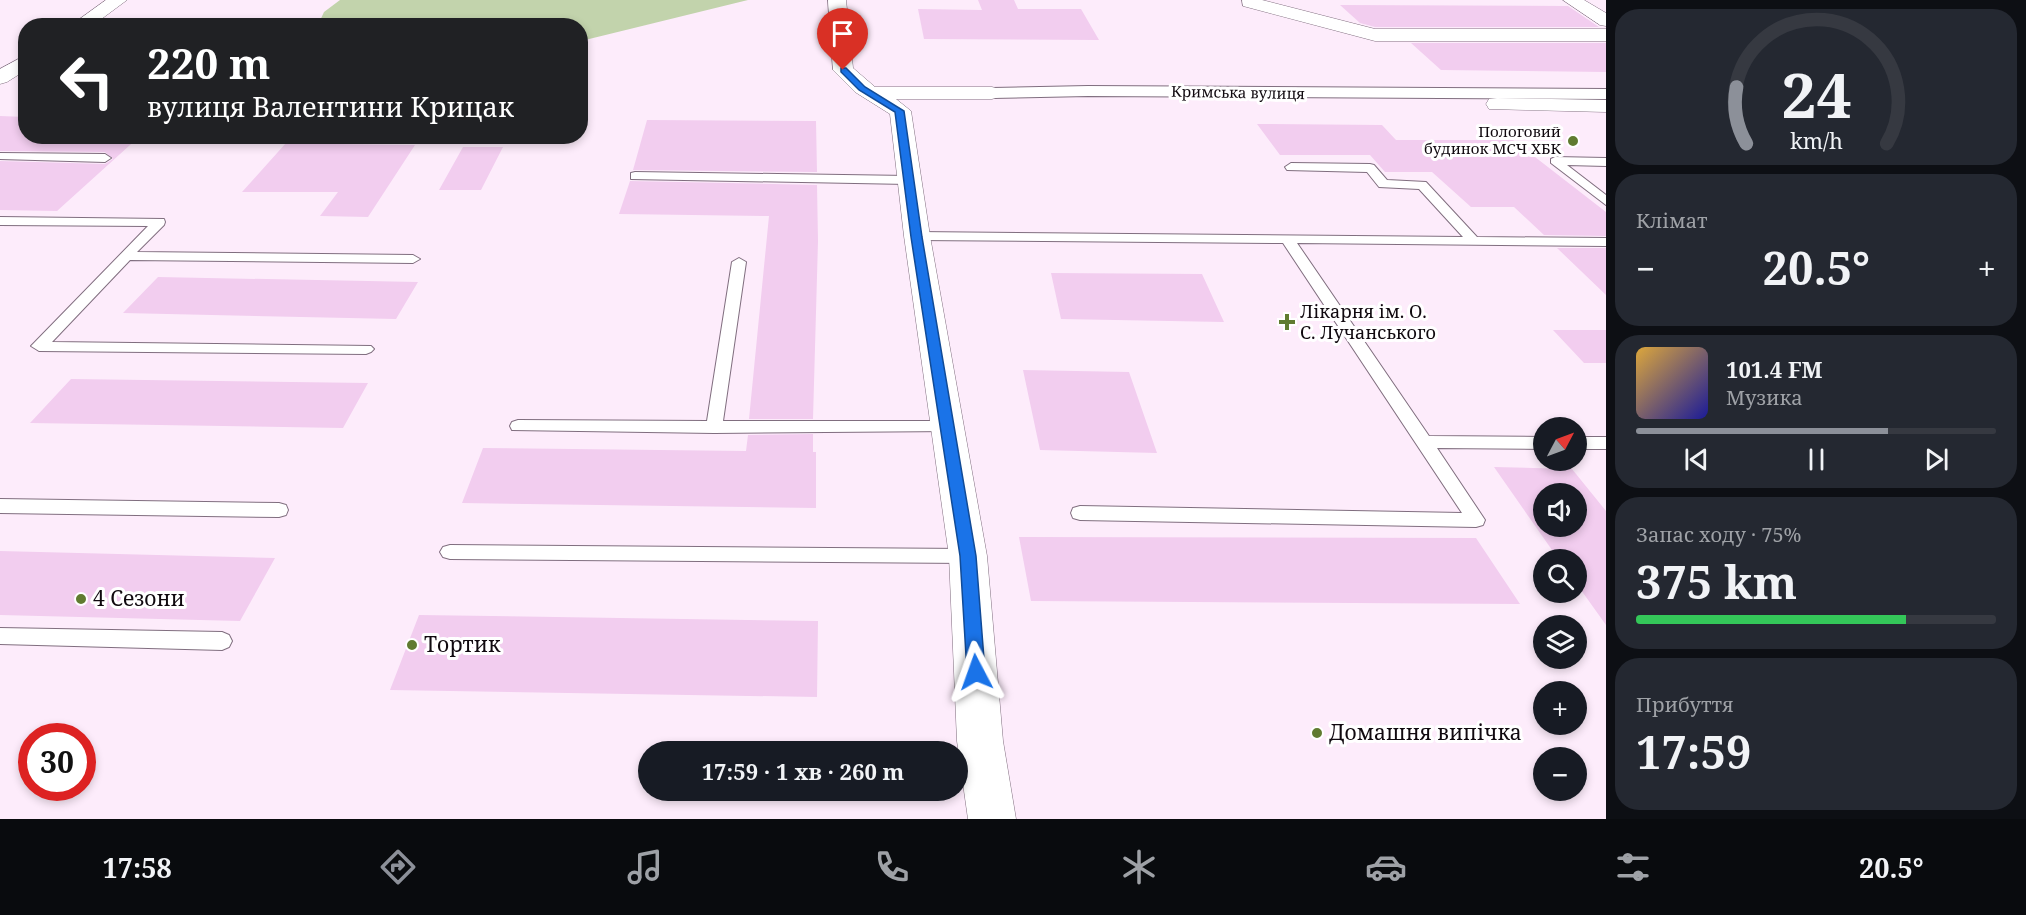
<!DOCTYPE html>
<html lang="uk">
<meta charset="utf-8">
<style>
body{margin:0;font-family:"Noto Serif",serif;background:#242831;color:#f1f3f6;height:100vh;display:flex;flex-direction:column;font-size:22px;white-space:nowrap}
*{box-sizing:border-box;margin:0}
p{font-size:20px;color:#9ea1a6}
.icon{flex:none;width:33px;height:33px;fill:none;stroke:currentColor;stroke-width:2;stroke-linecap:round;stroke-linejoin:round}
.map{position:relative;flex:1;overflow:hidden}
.details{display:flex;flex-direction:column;gap:9px;padding:9px;background:#0d0f14;width:420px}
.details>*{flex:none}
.hud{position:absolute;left:18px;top:18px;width:570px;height:126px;border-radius:24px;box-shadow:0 3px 9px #0003;background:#202124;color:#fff;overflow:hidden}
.needle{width:39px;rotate:49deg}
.tools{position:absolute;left:1533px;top:417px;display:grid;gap:12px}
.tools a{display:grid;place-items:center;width:54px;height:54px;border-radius:50%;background:#171b24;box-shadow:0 3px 9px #0003;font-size:30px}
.speed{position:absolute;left:18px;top:723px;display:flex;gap:12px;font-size:30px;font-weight:700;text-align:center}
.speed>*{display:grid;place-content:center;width:78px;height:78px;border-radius:50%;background:#171b24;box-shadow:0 3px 9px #0003;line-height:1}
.speed .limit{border:9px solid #d22;background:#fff;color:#111}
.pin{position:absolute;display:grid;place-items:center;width:51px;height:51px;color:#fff;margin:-62px -26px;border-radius:50% 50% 50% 0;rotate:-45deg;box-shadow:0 0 6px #0007}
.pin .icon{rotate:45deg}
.me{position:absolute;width:66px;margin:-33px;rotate:356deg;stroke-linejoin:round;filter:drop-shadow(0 0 4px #0008)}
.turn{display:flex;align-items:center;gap:21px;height:126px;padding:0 30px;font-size:27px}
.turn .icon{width:78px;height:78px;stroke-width:2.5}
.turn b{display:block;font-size:42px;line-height:51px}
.big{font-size:45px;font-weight:700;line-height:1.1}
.details .widget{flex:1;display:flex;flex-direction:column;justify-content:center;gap:9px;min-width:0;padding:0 21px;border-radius:24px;background:#242831}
.details .dial{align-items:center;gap:0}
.dial svg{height:156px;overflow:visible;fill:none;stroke:#363941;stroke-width:7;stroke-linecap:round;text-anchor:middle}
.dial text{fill:#f1f3f6;stroke:none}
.song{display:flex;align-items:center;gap:18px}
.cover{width:72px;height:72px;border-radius:9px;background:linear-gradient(135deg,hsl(40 70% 55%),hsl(240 70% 35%))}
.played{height:6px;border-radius:3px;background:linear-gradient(90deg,#8c9099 70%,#363941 70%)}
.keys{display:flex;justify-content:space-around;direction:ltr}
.heat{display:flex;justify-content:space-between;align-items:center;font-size:33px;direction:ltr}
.charge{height:9px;border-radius:4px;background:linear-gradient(90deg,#34c759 75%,#363941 0)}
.trip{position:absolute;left:638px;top:741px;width:330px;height:60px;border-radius:30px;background:#171b24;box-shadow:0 3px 9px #0003;font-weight:700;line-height:60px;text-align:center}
.tabs{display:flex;height:96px;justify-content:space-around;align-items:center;background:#090b0e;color:#9ea1a6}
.tabs .icon{width:42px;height:42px}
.tabs .selected{color:#8c9099}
.tabs b{font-size:27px;color:#f1f3f6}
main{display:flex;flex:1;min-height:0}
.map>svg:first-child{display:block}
</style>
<main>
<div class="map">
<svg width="1606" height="819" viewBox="0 0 1606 819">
<rect width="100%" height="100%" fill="#fdecfb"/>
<path fill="#c2d3ac" d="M 340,0 L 748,0 L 581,41 L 580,26 L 318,25 L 324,12 Z"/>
<path fill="#f2cdef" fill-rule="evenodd" d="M 978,0 L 1014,0 L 1018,9 L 1081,9 L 1099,40 L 924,39 L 918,9 L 982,10 Z
M 1340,5 L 1568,6 L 1599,27 L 1375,27 L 1360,23 Z
M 1411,43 L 1606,43 L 1606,72 L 1441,70 Z
M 0,116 L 26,117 L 26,136 L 140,136 L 57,211 L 0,210 L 0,161 L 105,164 L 113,159 L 105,152 L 0,151 Z
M 647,120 L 816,121 L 817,172 L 633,170 Z
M 1257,124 L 1382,125 L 1396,140 L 1513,140 L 1606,212 L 1606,236 L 1544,235 L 1514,207 L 1471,207 L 1432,172 L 1385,172 L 1370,155 L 1280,155 Z
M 286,143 L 335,143 L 334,144 L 415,145 L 368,217 L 320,216 L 338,192 L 242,192 Z
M 463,147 L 503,147 L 481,190 L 439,190 Z
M 630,181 L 817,185 L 818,241 L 813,419 L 749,419 L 769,216 L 619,214 Z
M 1557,248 L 1606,248 L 1606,295 Z
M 1051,273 L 1202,274 L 1224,322 L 1061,319 Z
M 158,277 L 418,282 L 396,319 L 123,313 Z
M 1553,330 L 1606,330 L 1606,363 L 1584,363 Z
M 1023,370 L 1129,372 L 1157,453 L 1040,450 Z
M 71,379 L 368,383 L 343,428 L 30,423 Z
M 813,434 L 813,452 L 816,452 L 816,508 L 462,503 L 483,448 L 746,451 L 748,435 Z
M 1494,467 L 1572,469 L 1606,511 L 1606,625 L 1576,583 L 1576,560 L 1559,560 ZM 1544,494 L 1576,494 L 1576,526 L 1544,526 Z
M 1019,537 L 1476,538 L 1520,604 L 1031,601 Z
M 0,551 L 275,558 L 240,621 L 0,615 Z
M 419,615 L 818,621 L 817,697 L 390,690 Z"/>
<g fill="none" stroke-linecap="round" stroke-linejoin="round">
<defs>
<path id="service" d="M 0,153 L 105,154 L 111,158 L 105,162 L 0,159 Z
M 1555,157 L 1606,158 L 1606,166 L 1567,165 L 1606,195 L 1606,205 L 1551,163 L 1551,159 Z
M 1291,163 L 1370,164 L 1374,165 L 1387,180 L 1426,182 L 1477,237 L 1606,238 L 1606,246 L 1297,243 L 1429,436 L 1544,437 L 1544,449 L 1437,448 L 1485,520 L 1483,525 L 1476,527 L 1080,520 L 1073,518 L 1071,513 L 1073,508 L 1080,506 L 1462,513 L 1283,243 L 917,240 L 910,236 L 917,232 L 1463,237 L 1419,189 L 1379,187 L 1367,172 L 1287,170 L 1285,167 Z
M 635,172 L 908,176 L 914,180 L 908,184 L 631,179 L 631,173 Z
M 0,217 L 164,219 L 165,222 L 164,225 L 137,252 L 413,255 L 420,259 L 413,263 L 130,260 L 52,342 L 371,346 L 374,349 L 371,352 L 366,354 L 39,351 L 31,346 L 34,343 L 148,226 L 0,225 Z
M 739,258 L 746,262 L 723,421 L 948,421 L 954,423 L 956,427 L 954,431 L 714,433 L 512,430 L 510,426 L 512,422 L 518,420 L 707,421 L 732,262 Z
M 1576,437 L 1606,437 L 1606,449 L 1576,449 Z
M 0,499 L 279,503 L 286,505 L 288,510 L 286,515 L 279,517 L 0,513 Z
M 450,545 L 968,549 L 975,551 L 978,556 L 975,561 L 968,563 L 450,559 L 443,557 L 440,552 L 443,547 Z
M 0,628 L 222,632 L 229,635 L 232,641 L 229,647 L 222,650 L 0,644 Z"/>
<path id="pedestrian" d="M 1088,86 L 1606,89 L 1606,99 L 1088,96 L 992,98 L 984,93 L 992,88 Z"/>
<path id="minor" d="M 828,0 L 846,0 L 853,68 L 875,87 L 992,87 L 999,89 L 1002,93 L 999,97 L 992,99 L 896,99 L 911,111 L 930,236 L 987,556 L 1003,741 L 1016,819 L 968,819 L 957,741 L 949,556 L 904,236 L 890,114 L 855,92 L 833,70 Z
M 1242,0 L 1262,0 L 1375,29 L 1606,29 L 1606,41 L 1375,41 L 1243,6 Z
M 1563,0 L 1584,0 L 1606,13 L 1606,26 L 1600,25 Z
M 1497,98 L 1606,100 L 1606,112 L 1489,109 L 1486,104 L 1489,99 Z"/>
<path id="tertiary" d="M 106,0 L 127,0 L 92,26 L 70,26 Z
M 26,55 L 26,70 L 7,82 L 0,84 L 0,69 Z"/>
</defs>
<use href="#service" stroke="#806e7f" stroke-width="2"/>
<use href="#pedestrian" stroke="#806e7f" stroke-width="2"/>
<use href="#minor" stroke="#806e7f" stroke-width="1"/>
<use href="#tertiary" stroke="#806e7f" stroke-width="1"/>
<use href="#service" fill="#fff" fill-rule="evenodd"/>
<use href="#pedestrian" fill="#fff" fill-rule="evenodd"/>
<use href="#minor" fill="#fff" fill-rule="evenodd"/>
<use href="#tertiary" fill="#fff" fill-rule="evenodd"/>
</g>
<path fill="#1a73e8" stroke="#114b97" stroke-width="1.5" d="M 841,68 L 846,68 L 865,87 L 904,111 L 922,237 L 976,556 L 985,672 L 982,677 L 976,680 L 969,677 L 967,672 L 960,556 L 911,237 L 895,112 L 859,90 L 841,72 Z"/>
<g fill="#607b30" stroke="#fff" stroke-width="2">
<circle cx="1573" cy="141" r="6"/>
<path d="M1284 313h6v6h6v6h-6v6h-6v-6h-6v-6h6z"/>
<circle cx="81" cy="599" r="6"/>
<circle cx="412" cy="645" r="6"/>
<circle cx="1317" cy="733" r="6"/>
</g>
<g text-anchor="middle" stroke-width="6" stroke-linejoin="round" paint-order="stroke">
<g font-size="15" fill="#10090f" stroke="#fff">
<text transform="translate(1238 93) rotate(1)" y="5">Кримська вулиця</text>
</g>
<g font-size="15" fill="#10090f" stroke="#fff" text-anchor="end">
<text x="1561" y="137">Пологовий<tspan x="1561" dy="17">будинок МСЧ ХБК</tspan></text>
</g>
<g font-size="18" fill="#10090f" stroke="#fff" text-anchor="start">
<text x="1300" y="318">Лікарня ім. О.<tspan x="1300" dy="21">С. Лучанського</tspan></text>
</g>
<g font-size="21" fill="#10090f" stroke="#fff" text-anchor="start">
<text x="93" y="606">4 Сезони</text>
<text x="424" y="652">Тортик</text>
<text x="1329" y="740">Домашня випічка</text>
</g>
</g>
</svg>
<div class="tools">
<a><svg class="needle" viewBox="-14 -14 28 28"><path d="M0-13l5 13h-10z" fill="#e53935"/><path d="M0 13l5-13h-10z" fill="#9ea1a6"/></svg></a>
<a><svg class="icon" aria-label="sound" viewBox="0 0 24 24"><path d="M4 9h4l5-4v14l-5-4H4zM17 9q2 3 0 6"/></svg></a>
<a><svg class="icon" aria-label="search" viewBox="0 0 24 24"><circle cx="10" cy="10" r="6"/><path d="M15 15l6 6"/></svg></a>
<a><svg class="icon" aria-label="layers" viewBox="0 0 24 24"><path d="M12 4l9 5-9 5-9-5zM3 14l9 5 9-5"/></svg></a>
<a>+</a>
<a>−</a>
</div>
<div class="speed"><div class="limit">30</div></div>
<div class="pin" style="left:843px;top:70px;background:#d93025"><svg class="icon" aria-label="arrive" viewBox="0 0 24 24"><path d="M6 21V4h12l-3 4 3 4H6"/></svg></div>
<svg class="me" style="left:976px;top:672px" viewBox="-20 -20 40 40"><path d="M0-17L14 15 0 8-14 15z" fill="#1a73e8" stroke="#fff" stroke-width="4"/></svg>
<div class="trip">17:59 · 1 хв · 260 m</div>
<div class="hud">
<div class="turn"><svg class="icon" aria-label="left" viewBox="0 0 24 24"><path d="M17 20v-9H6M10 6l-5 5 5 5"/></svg><div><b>220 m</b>вулиця Валентини Крицак</div></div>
</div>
</div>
<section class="details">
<div class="widget dial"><svg viewBox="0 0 100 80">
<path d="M14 69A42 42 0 1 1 86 69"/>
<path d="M14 69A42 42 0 0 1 9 40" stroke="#8c9099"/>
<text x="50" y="56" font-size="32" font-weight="700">24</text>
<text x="50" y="72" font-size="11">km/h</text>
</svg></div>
<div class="widget"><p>Клімат</p>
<div class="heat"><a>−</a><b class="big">20.5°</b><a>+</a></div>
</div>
<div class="widget">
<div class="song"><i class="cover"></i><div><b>101.4 FM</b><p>Музика</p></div></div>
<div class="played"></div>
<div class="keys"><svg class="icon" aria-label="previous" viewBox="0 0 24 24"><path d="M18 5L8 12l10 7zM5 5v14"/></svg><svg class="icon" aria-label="pause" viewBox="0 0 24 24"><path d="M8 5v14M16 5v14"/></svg><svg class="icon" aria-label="next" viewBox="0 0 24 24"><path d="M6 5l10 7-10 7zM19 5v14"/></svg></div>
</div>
<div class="widget"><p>Запас ходу · 75%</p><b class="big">375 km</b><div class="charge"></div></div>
<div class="widget"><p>Прибуття</p><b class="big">17:59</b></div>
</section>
</main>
<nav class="tabs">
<b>17:58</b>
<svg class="icon selected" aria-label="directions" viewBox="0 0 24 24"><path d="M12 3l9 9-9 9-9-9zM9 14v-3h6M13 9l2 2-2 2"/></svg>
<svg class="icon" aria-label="music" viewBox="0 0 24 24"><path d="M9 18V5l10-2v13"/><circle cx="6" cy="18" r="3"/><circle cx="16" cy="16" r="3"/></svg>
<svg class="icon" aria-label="phone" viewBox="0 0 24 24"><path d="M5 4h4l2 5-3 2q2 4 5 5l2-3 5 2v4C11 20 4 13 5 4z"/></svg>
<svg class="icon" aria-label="climate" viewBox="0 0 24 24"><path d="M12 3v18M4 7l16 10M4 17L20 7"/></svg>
<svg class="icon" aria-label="car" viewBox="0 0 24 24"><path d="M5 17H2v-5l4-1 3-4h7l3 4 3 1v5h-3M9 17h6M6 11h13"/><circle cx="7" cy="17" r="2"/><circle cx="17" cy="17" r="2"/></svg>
<svg class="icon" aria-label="filters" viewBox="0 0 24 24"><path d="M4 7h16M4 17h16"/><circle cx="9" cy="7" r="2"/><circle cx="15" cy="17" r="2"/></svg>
<b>20.5°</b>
</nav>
